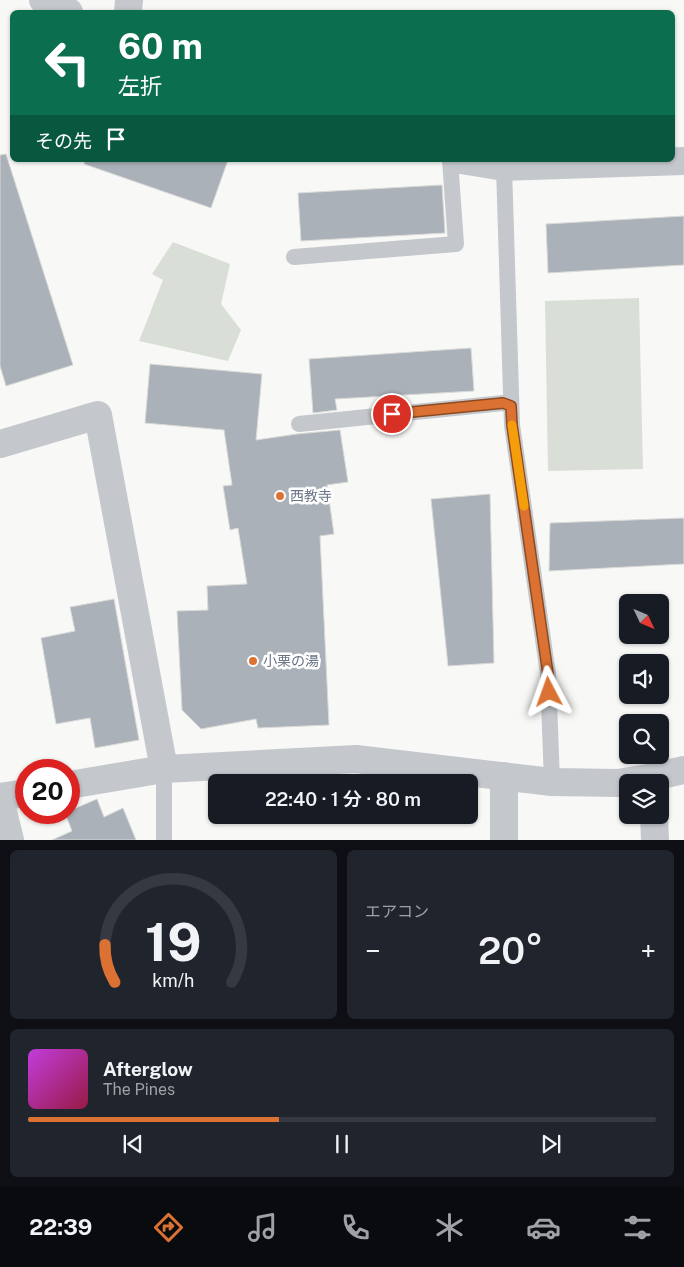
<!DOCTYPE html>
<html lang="ja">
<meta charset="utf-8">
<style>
body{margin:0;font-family:"Public Sans","Noto Sans JP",sans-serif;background:#20242c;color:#f1f3f6;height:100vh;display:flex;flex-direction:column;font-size:19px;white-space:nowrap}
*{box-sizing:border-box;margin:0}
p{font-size:16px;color:#9ea1a6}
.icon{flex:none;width:28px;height:28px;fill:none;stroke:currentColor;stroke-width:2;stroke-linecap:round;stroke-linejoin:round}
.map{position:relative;height:840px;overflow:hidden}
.details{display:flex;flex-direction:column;gap:10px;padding:10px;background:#0d0f14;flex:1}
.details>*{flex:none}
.hud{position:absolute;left:10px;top:10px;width:665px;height:152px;border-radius:8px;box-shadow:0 1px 4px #0004;background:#0b6e4f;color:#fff;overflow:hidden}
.needle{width:32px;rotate:134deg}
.buttons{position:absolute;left:619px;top:594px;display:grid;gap:10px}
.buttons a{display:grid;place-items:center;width:50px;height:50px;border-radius:8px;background:#171b24;box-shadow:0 1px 4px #0004;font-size:25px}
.speed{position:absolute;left:15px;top:759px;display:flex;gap:10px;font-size:25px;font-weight:700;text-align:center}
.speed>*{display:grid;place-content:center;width:65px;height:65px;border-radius:50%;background:#171b24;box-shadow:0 1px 4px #0004;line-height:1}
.speed .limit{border:8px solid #d22;background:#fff;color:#111}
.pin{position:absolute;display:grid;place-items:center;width:42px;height:42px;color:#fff;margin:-21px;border:2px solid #fff;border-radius:50%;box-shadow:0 1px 5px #0007}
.me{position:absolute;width:55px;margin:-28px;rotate:356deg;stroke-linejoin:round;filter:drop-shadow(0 0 4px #0008)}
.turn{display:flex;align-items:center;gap:18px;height:105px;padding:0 25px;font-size:22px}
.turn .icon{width:65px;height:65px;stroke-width:2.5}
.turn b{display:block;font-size:35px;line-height:42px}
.then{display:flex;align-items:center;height:48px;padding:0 25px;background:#0003;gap:10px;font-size:19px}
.big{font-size:38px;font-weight:600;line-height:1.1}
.details .card{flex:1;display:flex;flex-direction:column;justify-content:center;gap:8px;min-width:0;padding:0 18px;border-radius:8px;background:#20242c}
.details .dial{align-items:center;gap:0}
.dial svg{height:130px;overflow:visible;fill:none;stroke:#363941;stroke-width:7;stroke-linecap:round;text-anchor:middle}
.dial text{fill:#f1f3f6;stroke:none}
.song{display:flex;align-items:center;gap:15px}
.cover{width:60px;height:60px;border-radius:8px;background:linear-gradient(135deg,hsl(290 70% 55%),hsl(340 70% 35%))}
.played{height:5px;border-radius:2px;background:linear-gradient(90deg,#db7233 40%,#363941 40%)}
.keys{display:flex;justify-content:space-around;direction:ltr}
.heat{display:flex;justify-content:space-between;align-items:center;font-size:28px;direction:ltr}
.details .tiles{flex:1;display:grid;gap:10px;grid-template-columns:1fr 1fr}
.card:last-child{grid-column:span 2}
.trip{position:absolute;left:208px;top:774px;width:270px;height:50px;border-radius:8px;background:#171b24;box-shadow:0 1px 4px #0004;font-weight:600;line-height:50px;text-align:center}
.menu{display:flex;height:80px;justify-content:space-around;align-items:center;background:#090b0e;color:#9ea1a6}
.menu .icon{width:35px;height:35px}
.menu .on{color:#db7233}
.menu b{font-size:22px;color:#f1f3f6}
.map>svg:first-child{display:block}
</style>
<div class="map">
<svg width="684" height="840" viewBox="0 0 684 840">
<rect width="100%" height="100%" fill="#f8f8f6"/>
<path fill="#d9dfd7" d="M 173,242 L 230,264 L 221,304 L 241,330 L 228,361 L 139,341 L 163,280 L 152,274 Z
M 639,298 L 643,469 L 548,471 L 545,301 Z"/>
<path fill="#abb1b8" stroke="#dadad8" d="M 6,154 L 73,365 L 6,386 L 0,366 L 0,155 Z
M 85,160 L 228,160 L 211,208 L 84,164 Z
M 442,185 L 445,233 L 301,241 L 298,193 Z
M 684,216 L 684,265 L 548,273 L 546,224 Z
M 471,348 L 474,391 L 335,399 L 337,410 L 313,413 L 309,359 Z
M 150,364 L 262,374 L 256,440 L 297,434 L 340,430 L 348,482 L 327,485 L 334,534 L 320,536 L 329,725 L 258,728 L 256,719 L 201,729 L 182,710 L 177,611 L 208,610 L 207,586 L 247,584 L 238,528 L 230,530 L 223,486 L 232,485 L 224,430 L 145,423 Z
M 490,494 L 494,663 L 448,666 L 431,499 Z
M 684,518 L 684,564 L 549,571 L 550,523 Z
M 114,599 L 139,740 L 95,748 L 90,718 L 56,724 L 41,638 L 75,631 L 70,607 Z
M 97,799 L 104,817 L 123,808 L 136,840 L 52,840 L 72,831 L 65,813 L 69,812 L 69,811 Z"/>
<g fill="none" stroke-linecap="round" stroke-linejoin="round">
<path stroke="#c4c7cb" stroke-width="16" d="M 504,167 L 512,425 L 548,674 L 552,782
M 294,257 L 456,244 L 450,160
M 299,424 L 503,403 L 511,406
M 164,769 L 164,840"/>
<path stroke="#c4c7cb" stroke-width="28" d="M 43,0 L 69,12
M 128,12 L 129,0
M 461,160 L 504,167 L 684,161
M 0,444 L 98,415 L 164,769
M 69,785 L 164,769 L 356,759 L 552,782 L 618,783 L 653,777 L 684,770
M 0,797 L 26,793
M 654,815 L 655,840
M 504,840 L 504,776"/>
<path stroke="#c4c7cb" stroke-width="28" d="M 0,799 L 10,840"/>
</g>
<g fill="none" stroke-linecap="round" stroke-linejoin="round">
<defs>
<path id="route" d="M 392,414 L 503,403 L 511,406 L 512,425 L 548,674 L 549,692"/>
</defs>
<use href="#route" stroke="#8e4a21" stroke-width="12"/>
<use href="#route" stroke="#db7233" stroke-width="9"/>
<path stroke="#f59e0b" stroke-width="9" d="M 512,425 L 524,506"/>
</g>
<g fill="#db7233" stroke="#fff" stroke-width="2">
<circle cx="280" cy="496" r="5"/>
<circle cx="253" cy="661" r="5"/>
</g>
<g text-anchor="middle" stroke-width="5" stroke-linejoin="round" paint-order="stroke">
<g font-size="14" fill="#697485" stroke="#fff" text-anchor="start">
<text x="290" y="501">西教寺</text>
<text x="263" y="666">小栗の湯</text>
</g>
</g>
</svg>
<div class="buttons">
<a><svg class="needle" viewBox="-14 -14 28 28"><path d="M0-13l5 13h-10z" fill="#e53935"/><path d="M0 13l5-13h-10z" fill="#9ea1a6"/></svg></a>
<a><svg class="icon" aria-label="sound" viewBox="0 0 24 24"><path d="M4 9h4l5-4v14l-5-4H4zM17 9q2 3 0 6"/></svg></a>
<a><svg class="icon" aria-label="search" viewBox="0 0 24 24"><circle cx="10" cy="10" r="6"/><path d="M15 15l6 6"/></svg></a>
<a><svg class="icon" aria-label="layers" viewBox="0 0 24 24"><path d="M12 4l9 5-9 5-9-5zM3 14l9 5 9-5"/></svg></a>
</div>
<div class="speed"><div class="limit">20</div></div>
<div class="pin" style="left:392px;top:414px;background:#d93025"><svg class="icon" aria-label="arrive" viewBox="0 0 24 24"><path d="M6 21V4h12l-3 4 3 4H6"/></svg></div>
<svg class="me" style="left:549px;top:692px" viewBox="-20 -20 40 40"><path d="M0-17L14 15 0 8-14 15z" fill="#db7233" stroke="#fff" stroke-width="4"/></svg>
<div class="trip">22:40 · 1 分 · 80 m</div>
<div class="hud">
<div class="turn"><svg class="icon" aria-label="left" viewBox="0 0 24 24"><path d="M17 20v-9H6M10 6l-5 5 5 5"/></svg><div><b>60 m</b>左折</div></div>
<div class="then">その先<svg class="icon" aria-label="arrive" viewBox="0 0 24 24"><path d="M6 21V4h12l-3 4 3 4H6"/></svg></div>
</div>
</div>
<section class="details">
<div class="tiles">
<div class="card dial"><svg viewBox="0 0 100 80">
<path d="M14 69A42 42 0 1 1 86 69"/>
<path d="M14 69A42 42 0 0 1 8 46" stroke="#db7233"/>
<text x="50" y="56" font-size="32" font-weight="700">19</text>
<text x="50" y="72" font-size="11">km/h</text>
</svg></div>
<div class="card"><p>エアコン</p>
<div class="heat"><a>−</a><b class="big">20°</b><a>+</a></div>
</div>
<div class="card">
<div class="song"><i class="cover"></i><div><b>Afterglow</b><p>The Pines</p></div></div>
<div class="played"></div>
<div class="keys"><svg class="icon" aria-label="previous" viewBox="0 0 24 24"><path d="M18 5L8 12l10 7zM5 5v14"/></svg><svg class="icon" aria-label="pause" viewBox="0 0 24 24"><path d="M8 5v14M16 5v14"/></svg><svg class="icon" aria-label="next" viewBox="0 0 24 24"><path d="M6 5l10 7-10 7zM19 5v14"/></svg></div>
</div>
</div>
</section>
<nav class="menu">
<b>22:39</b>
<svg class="icon on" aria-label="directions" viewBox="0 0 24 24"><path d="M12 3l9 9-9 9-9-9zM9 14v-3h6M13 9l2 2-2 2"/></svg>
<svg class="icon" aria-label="music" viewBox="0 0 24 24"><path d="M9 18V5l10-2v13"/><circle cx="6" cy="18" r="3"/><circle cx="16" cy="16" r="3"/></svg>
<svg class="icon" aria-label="phone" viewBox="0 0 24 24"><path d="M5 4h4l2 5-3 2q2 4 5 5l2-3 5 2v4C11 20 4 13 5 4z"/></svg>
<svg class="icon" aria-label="climate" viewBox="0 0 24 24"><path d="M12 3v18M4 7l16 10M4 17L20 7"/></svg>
<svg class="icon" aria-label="car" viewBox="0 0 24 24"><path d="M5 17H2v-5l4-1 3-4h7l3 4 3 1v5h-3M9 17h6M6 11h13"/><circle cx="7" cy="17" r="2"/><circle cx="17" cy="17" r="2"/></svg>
<svg class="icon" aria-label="filters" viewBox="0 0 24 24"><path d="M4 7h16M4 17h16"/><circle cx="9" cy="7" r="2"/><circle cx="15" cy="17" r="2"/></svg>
</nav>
